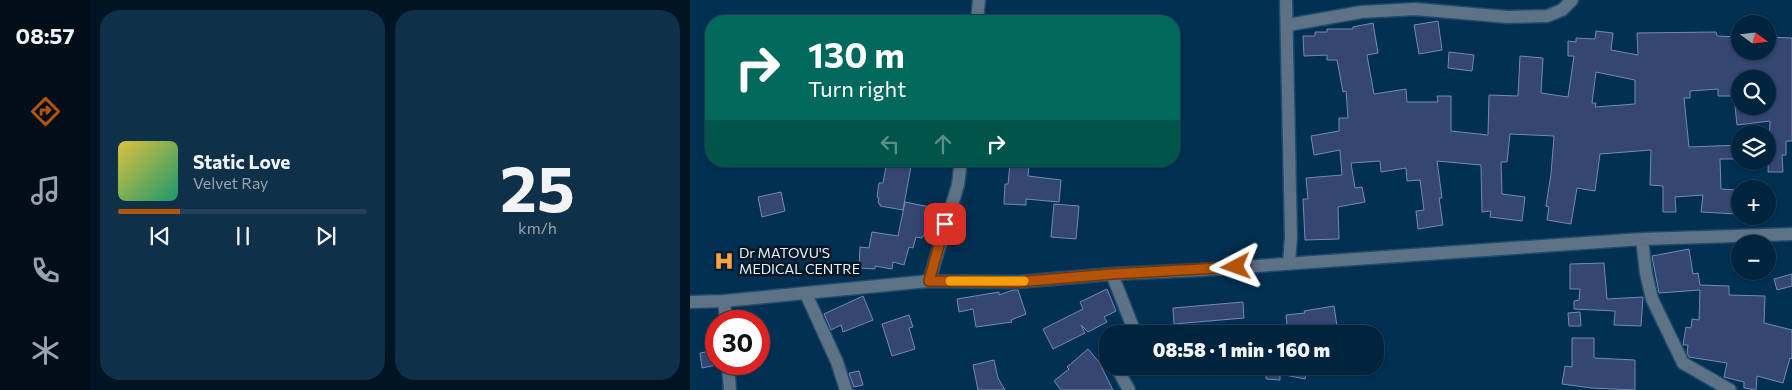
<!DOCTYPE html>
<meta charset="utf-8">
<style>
body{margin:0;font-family:Commissioner,sans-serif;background:#0f3049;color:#f1f3f6;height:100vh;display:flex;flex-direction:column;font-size:19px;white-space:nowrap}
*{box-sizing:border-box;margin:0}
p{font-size:16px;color:#96a4b0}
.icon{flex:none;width:28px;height:28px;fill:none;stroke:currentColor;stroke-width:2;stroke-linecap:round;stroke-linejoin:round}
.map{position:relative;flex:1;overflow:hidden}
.side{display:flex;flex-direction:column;gap:10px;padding:10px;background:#011422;width:600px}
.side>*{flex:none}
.banner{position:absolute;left:15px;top:15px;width:475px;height:152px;border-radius:20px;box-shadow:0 1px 4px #0004,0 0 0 1px #234158;background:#00695c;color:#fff;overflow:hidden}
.needle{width:32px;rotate:105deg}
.fabs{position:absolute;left:1041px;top:15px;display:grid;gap:10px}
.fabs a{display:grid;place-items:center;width:45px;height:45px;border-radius:50%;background:#01243e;box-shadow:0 1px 4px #0004,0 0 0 1px #234158;font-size:25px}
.speed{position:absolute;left:15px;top:310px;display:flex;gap:10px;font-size:25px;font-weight:700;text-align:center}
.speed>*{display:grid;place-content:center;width:65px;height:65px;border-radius:50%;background:#01243e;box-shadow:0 1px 4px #0004,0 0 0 1px #234158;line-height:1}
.speed .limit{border:8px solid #d22;background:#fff;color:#111}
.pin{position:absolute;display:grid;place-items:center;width:42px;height:42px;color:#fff;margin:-21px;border-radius:10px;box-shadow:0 2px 8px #0006}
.me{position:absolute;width:55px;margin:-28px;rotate:266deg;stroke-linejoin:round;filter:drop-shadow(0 0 4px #0008)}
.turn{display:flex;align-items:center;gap:18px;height:105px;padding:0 20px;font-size:22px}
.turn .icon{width:65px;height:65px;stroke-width:2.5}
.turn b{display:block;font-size:35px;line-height:42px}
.lanes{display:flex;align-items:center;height:48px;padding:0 20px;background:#0003;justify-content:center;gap:25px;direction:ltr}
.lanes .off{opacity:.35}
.side .card{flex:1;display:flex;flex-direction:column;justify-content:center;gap:8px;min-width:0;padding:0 18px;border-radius:20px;background:#0f3049}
.side .dial{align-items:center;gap:0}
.dial b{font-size:65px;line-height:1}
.song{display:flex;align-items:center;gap:15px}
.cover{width:60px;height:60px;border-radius:8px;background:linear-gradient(135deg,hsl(50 70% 55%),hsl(160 70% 35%))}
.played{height:5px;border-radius:2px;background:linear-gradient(90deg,#b45309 25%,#234158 25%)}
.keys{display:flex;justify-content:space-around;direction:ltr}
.side .tiles{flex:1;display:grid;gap:10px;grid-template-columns:repeat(2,1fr)}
.trip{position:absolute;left:409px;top:325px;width:285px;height:50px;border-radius:20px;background:#01243e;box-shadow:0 1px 4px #0004,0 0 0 1px #234158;font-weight:800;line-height:50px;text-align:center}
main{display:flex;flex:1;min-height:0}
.dock{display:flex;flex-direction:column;width:90px;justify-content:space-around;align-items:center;background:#000e19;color:#96a4b0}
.dock .icon{width:35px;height:35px}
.dock .on{color:#b45309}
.dock b{font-size:22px;color:#f1f3f6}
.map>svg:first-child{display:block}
</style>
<main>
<nav class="dock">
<b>08:57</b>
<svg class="icon on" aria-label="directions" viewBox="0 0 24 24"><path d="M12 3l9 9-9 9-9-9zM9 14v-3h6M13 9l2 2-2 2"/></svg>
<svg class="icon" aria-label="music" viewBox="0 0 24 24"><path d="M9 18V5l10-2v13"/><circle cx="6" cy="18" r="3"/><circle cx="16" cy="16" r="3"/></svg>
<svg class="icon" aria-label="phone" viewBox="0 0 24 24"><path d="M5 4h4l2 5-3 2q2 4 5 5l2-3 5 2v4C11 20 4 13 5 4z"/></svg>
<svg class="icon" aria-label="climate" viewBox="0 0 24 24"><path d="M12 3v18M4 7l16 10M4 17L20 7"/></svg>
</nav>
<section class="side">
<div class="tiles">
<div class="card">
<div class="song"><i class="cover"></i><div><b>Static Love</b><p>Velvet Ray</p></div></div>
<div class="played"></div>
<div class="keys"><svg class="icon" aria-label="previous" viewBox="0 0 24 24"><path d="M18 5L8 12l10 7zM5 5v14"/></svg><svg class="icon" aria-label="pause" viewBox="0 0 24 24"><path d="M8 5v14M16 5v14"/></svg><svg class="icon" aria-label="next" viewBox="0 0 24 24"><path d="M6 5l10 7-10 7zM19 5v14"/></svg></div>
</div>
<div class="card dial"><b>25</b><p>km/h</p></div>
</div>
</section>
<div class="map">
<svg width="1102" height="390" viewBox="0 0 1102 390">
<rect width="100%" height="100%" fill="#013052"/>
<path fill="#344671" stroke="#7489b9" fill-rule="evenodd" d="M 748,21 L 752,50 L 729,54 L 724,25 Z
M 683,23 L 688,53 L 677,55 L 684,94 L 716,89 L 717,102 L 748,102 L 747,96 L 761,96 L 761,131 L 798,135 L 799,95 L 828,96 L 830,56 L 853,58 L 851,93 L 878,97 L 884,56 L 878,56 L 878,41 L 886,42 L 886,38 L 905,39 L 906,31 L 923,33 L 921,50 L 948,55 L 947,33 L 1026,32 L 1027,36 L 1050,37 L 1050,51 L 1078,51 L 1078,37 L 1102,38 L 1102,141 L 1096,141 L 1096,155 L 1092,155 L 1093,172 L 1078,172 L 1080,121 L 1047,125 L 1045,106 L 1078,106 L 1078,79 L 1050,79 L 1050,96 L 1028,96 L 1028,89 L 1000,91 L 1000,98 L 994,98 L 999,147 L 1050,145 L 1050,159 L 1030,159 L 1031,189 L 1047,190 L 1046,214 L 1011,212 L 1013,195 L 985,197 L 986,212 L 973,212 L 973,186 L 960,185 L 961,150 L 910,154 L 905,191 L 887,188 L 881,224 L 857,220 L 859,207 L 856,206 L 861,174 L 864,136 L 820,134 L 817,162 L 811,162 L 812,194 L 835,197 L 832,221 L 800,217 L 801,211 L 792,212 L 791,165 L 747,161 L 752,198 L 749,198 L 753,225 L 728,229 L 726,211 L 734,210 L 730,180 L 717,181 L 716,168 L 691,172 L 690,161 L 661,163 L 665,188 L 672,187 L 675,202 L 648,207 L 649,239 L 615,240 L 613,199 L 618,199 L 616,178 L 652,175 L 650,150 L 624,155 L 621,136 L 649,131 L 649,118 L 658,118 L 656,91 L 653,92 L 647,60 L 637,60 L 637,55 L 614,56 L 613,36 L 625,36 L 625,32 L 637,32 L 637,29 L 663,29 L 663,27 ZM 906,72 L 945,80 L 945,104 L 905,107 L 906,103 L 902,103 Z
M 759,52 L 784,55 L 782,71 L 758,68 Z
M 197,161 L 222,161 L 213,210 L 190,206 L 190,204 L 188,203 L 189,198 L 187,197 L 189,183 L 193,183 Z
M 320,164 L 339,165 L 338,176 L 371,180 L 369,202 L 336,199 L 336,205 L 314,204 L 315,184 L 318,184 Z
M 91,192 L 95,211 L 72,217 L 68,197 Z
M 215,202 L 240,207 L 234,236 L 233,236 L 232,238 L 226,237 L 223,248 L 219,247 L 214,265 L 203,262 L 202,269 L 185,266 L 185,269 L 169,268 L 170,247 L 179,248 L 182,232 L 208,236 Z
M 364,204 L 389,206 L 386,239 L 361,237 Z
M 999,249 L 1003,274 L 1008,273 L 1010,285 L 1039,286 L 1039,295 L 1075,296 L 1074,323 L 1102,330 L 1102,359 L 1100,358 L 1093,383 L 1067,376 L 1066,390 L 1054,388 L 1054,382 L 1034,377 L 1037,363 L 999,357 L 997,353 L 998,345 L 993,345 L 996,327 L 1001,328 L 1002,319 L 1009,320 L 1010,290 L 969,293 L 962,256 Z
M 914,263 L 917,299 L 953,297 L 951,326 L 924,325 L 925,311 L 884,309 L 884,301 L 889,300 L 890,289 L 880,289 L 880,264 Z
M 1102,274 L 1102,286 L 1087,290 L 1084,279 Z
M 417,289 L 426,311 L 414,317 L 417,322 L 398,332 L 391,325 L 395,333 L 363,349 L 353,329 L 393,309 L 390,302 Z
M 323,290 L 328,290 L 336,314 L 321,320 L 322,322 L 286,327 L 283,309 L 269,312 L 267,299 L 309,292 L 309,295 Z
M 173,296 L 183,320 L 153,332 L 151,325 L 141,330 L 134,314 Z
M 553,302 L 554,318 L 484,324 L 483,308 Z
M 644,306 L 647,326 L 610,331 L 610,334 L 598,334 L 596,315 L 615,313 L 614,311 Z
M 890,312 L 891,326 L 879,326 L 878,313 Z
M 219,315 L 223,327 L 219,328 L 225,349 L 202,356 L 192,324 Z
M 882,338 L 904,338 L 904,358 L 945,360 L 945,390 L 902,388 L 872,384 L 875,366 L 882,367 Z
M 398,349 L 409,362 L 423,390 L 371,390 L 364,381 L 379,369 L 377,367 Z
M 26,350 L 26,365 L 12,368 L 10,353 Z
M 304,360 L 308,378 L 315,390 L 288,390 L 283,365 Z
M 577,366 L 618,366 L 615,379 L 590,374 L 590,380 L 576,379 Z
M 169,371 L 173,385 L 164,387 L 159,373 Z"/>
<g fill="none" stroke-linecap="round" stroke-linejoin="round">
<defs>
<path id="minor" d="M 596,0 L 601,237 L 599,263
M 287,21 L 289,0
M 598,25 L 671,12 L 725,9 L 818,17 L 857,16 L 872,10 L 882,0
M 952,239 L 956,273 L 962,299 L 993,363 L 1040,390
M 422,274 L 442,325 L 439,334
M 239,281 L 268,185 L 271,161
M 116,294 L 147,362 L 156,390
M 34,301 L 36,321
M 0,302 L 34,301 L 239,281 L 327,282 L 422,274 L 510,270 L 952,239 L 1102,234
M 38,364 L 40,390
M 426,366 L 439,390"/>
</defs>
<use href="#minor" stroke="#214b6a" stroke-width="15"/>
<use href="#minor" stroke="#5e7285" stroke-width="12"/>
</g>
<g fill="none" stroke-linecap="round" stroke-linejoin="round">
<defs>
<path id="route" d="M 255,224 L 239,281 L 327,282 L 422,274 L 546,267"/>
</defs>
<use href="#route" stroke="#753606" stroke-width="12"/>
<use href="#route" stroke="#b45309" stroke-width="9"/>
<path stroke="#f59e0b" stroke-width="9" d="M 260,281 L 334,281"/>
</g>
<defs>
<symbol id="hospital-bare" viewBox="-9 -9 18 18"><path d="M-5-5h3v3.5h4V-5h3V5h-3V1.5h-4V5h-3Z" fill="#f5a345" stroke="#061827" stroke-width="2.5" paint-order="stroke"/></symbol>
</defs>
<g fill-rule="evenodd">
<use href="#hospital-bare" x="20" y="247" width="28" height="28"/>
</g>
<g text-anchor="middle" stroke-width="5" stroke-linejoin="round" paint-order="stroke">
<g font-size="14" fill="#e9f2fb" stroke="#061827" text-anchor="start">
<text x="49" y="258">Dr MATOVU'S<tspan x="49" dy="16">MEDICAL CENTRE</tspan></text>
</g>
</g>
</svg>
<div class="fabs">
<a><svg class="needle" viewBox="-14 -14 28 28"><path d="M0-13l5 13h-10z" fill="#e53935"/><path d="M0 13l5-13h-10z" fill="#96a4b0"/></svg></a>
<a><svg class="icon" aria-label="search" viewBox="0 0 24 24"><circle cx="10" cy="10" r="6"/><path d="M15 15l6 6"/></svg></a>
<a><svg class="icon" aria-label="layers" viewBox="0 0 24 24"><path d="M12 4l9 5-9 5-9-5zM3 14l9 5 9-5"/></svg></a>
<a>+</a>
<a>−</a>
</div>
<div class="speed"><div class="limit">30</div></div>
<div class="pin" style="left:255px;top:224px;background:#d93025"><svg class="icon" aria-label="arrive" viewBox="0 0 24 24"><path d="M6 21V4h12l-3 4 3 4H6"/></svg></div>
<svg class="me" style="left:546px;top:267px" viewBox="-20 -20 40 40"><path d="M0-17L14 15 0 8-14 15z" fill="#b45309" stroke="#fff" stroke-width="4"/></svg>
<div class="trip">08:58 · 1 min · 160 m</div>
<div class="banner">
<div class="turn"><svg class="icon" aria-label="right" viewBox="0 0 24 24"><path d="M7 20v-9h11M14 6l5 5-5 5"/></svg><div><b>130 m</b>Turn right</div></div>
<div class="lanes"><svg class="icon off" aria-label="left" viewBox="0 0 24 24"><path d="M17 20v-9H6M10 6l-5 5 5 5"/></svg><svg class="icon off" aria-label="ahead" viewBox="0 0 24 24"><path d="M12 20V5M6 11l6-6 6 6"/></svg><svg class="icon" aria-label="right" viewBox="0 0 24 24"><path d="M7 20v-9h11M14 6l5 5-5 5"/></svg></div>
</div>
</div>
</main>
